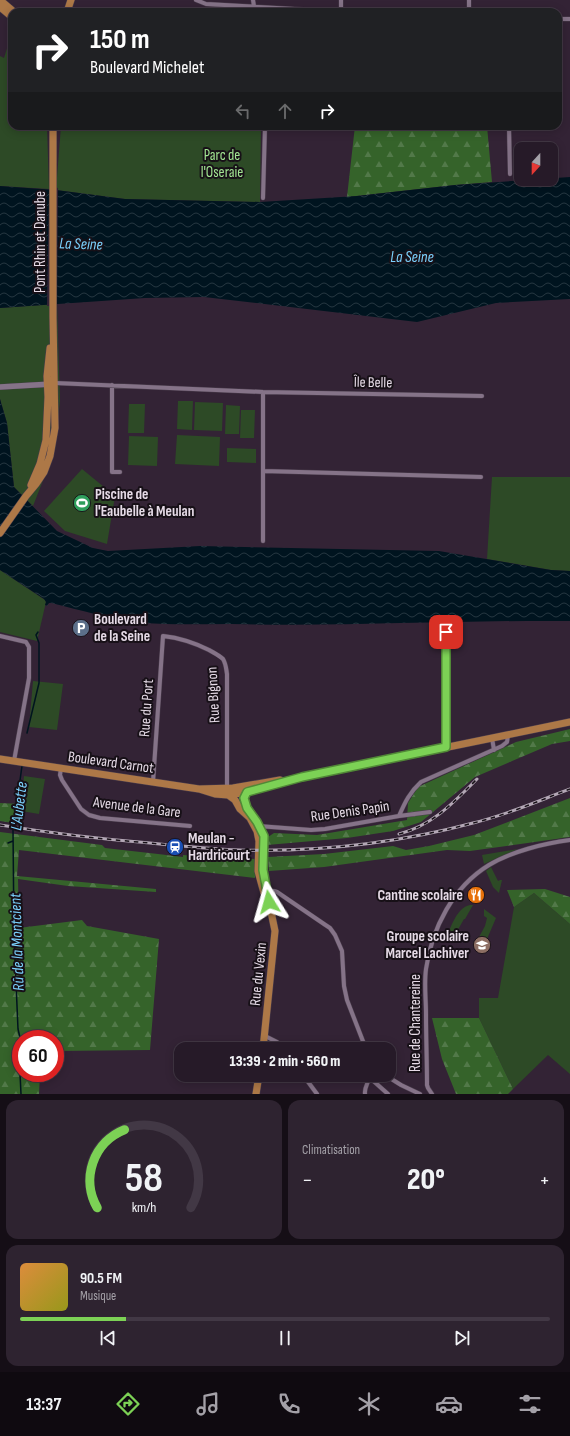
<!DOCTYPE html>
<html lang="fr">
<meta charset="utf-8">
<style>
body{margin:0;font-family:"Sofia Sans Condensed",sans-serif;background:#2e2330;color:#f1f3f6;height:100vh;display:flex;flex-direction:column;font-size:15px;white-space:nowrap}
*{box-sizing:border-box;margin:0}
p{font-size:13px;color:#a4a1a8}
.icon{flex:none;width:22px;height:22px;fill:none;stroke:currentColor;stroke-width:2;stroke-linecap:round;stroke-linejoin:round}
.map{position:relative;height:1094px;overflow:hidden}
.panel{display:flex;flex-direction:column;gap:6px;padding:6px;background:#150e16;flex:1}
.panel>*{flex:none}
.guide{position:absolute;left:8px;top:8px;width:554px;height:122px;border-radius:12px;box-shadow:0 2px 10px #0003,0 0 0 1px #423845;background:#202124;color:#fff;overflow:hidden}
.needle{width:26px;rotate:201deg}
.tools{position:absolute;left:514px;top:142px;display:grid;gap:8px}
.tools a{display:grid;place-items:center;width:44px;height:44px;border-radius:8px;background:#261a28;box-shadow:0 2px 10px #0003,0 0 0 1px #423845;font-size:20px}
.speed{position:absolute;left:12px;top:1030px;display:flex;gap:8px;font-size:20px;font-weight:700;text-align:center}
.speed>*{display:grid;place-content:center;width:52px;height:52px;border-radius:50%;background:#261a28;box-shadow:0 2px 10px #0003,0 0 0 1px #423845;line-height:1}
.speed .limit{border:6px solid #d22;background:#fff;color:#111}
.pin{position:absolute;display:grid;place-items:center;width:34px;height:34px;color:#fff;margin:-17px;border-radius:8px;box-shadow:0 2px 6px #0006}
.me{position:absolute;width:44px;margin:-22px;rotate:352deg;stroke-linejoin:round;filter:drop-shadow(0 0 3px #0008)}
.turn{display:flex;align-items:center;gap:14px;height:84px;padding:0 16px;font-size:18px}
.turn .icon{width:52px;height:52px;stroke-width:2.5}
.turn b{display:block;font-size:28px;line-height:34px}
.lanes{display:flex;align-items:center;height:38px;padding:0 16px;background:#0003;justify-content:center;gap:20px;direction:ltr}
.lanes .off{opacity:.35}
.big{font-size:30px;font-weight:800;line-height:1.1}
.panel .widget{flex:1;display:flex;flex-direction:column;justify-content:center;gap:6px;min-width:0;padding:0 14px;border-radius:12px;background:#2e2330}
.panel .dial{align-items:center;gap:0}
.dial svg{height:104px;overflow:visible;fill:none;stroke:#423845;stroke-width:7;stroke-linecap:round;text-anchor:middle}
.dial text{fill:#f1f3f6;stroke:none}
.song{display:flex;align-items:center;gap:12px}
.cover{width:48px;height:48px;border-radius:6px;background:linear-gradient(135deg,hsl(30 70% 55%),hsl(60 70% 35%))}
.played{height:4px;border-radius:2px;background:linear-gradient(90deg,#7cd155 20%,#423845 20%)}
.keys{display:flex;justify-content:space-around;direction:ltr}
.heat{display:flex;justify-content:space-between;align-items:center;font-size:22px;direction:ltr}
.panel .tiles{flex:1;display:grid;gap:6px;grid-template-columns:1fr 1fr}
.widget:last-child{grid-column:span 2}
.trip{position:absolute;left:174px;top:1042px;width:222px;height:40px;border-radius:12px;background:#261a28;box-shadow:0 2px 10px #0003,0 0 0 1px #423845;font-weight:800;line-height:40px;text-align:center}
.menu{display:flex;height:64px;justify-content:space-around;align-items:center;background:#0f0a10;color:#a4a1a8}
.menu .icon{width:28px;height:28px}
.menu .active{color:#7cd155}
.menu b{font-size:18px;color:#f1f3f6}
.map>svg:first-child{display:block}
</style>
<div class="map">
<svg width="570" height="1094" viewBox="0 0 570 1094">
<defs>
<pattern id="forest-firs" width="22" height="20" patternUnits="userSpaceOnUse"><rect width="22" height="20" fill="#35632a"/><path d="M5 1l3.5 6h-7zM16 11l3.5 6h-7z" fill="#527949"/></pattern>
<pattern id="water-waves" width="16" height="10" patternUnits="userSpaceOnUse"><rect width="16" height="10" fill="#00141f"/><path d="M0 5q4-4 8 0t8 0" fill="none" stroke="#253640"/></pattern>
</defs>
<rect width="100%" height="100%" fill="#332335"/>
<path fill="#2d4a26" d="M 12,32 L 12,126 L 47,126 L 49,189 L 0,186 L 0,56 L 4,58 Z
M 61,126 L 261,126 L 260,202 L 125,199 L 56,190 Z
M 57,304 L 60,400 L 55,450 L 33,506 L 14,487 L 7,423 L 0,399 L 0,308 Z
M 178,401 L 193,401 L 192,430 L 177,429 Z
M 195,402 L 223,403 L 222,431 L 194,430 Z
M 129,404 L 145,404 L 144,433 L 128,433 Z
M 226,405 L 240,406 L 239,434 L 225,434 Z
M 241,410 L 255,410 L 254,438 L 240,438 Z
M 177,435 L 220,437 L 219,466 L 175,464 Z
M 129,436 L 158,437 L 157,466 L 128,465 Z
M 227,448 L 256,449 L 256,463 L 227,462 Z
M 82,469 L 115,496 L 107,544 L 65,531 L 44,511 Z
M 492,477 L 570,477 L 570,571 L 551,570 L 487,559 Z
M 0,570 L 45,600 L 46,602 L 37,641 L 0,632 Z
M 33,681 L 63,684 L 57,730 L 29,727 Z
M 24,776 L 45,779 L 39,814 L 21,811 Z
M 518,849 L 484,864 L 482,855 Z
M 491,867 L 498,881 L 500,880 L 502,880 L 499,893 L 493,887 L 486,871 Z
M 534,893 L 570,924 L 570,1074 L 548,1055 L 513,1089 L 479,1018 L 479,998 L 498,998 L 514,907 Z
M 470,905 L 473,905 L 465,919 L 464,919 L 451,942 L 445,940 C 451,928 456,908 470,905 Z
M 484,909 L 496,918 L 484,946 L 485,951 L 477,949 L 480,939 L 479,937 L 485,926 L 487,918 L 484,916 Z"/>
<path fill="url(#forest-firs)" d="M 355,126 L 487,126 L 492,182 L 455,185 L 347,197 Z
M 570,729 L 570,741 L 552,744 L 475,777 L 421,822 L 393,831 L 347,838 L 267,845 L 268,837 L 274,833 L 317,835 L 407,820 L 408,803 L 418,787 L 516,742 Z
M 570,798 L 570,837 L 470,851 L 447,850 L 324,867 L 269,871 L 268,857 L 324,854 L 393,846 L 406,850 L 429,846 L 474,835 Z
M 0,803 L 21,804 C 20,812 16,816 13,823 L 0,821 Z
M 0,832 L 102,845 L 105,848 L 158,854 L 183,857 L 183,855 L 221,858 L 256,859 L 255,878 L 19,850 L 17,876 L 156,889 L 156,892 L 68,886 L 18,879 L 19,928 L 82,920 L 87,926 L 159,939 L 150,1050 L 55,1051 L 55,1039 L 21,1039 L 21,1073 L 40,1073 L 39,1094 L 0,1094 Z
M 545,889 L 570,897 L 570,924 L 534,893 L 514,907 L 507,890 Z
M 432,1018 L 479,1018 L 513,1089 L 508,1094 L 456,1094 L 442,1059 Z"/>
<path fill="url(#water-waves)" d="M 570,177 L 570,299 L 496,303 L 417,322 L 204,297 L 145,298 L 0,308 L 0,186 L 56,190 L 125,199 L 260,202 L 357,196 L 455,185 Z
M 0,399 L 7,423 L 14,487 L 57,531 L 93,548 L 108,551 L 200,546 L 439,551 L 551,570 L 570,571 L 570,621 C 457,620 344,627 231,624 C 202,624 172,625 143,623 C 112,620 81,610 51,603 L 49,603 L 47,606 L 45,605 L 46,602 L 44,599 L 0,570 Z"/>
<path fill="#332335" d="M 49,187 L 58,188 L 57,306 L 47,306 Z"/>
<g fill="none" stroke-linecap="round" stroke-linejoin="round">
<path stroke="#00141f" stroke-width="1.5" d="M 27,733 L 39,683 L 39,643 L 36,635 L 38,632
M 8,843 L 13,841
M 21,1042 L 18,1029 L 14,936 L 13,830 L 22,766
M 21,1094 L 20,1073 L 18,1064 L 21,1049"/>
<defs>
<path id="minor" d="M 196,0 L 206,4 L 349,12
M 253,0 L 255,12
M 341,0 L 341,12
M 469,0 L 469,12
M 558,19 L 570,19
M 509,126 L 510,174
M 263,198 L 265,126
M 55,383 L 263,392 L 482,396
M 112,385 L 112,472 L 120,472
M 263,471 L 481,477
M 263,541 L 263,392
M 445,632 L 446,747
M 0,636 L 26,642 L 29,647 L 29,678 L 14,761
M 492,738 L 494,750
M 61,768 L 60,775 L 62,780 L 81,809 L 89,815 L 100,818 L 190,826
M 153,782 L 163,636 C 181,638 193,642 209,650 C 214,653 219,655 223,659 C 226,664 226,668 227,674 L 227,789
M 399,816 C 405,802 410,792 421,782 L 502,746 L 507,742 L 508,735
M 258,826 L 311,830 L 325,829 L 399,816 L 430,812
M 266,892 L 274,891 L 277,892 L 324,924 L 330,928 L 335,935 L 342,951 L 344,986 L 347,1000 L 366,1049
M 265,1036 L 277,1042 L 282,1049
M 303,1075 L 317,1094
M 385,1075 L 401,1085 L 420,1094
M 370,1078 L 388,1094
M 369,1081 L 377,1075
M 365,1094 C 364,1087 369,1082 370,1075
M 432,1094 L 428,1088 L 427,1085 C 427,1061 426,1038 426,1014 C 426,999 424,984 426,969 C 432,928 453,887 489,865 C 510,852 545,843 570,840"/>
<path id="tertiary" d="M 0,387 L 52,384"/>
<path id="primary" d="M 0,0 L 14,12
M 0,7 L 12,17
M 67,12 L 71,0
M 31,485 L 40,464 L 46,440 L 48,397 L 47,376 L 50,348
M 0,533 L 26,496 L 36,484 L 44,472 L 50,456 L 55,428 L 53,317 L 53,126
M 0,759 L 199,789 L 233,788 L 280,780
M 199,789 L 215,794 L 228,795 L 247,792 L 302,777 L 570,722
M 238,792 L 245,797 L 247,808 L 257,822 L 264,837 L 263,873 L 275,931 L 263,1049
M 228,795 L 235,800 L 240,809 L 250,818 L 257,831 L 259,841 L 258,871 L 264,893
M 256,1094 L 259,1075"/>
</defs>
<use href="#minor" stroke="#4b3e4d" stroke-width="5"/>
<use href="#tertiary" stroke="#4b3e4d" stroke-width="6"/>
<use href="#primary" stroke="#4b3e4d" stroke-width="8"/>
<use href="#minor" stroke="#857388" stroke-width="4"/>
<use href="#tertiary" stroke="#857388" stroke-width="5.5"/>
<use href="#primary" stroke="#ad7847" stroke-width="7"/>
<defs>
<path id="rail" d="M 0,825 C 50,833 99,839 150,843 C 180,846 210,849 240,850 C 318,852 398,843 473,823 C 507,815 538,801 570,789
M 399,834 C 433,825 453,803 477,779"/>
</defs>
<use href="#rail" stroke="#b3a7b5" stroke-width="3"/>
<use href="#rail" stroke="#171017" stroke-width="1.5" stroke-dasharray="4.5" stroke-linecap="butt"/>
</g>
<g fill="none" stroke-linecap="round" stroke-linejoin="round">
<defs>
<path id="route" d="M 269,902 L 263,870 L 264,836 L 257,822 L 247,808 L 244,798 L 247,792 L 302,777 L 446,747 L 446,632"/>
</defs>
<use href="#route" stroke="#518837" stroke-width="10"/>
<use href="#route" stroke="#7cd155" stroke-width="7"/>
</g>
<defs>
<symbol id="stadium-disc" viewBox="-11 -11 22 22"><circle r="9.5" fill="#2e9e5b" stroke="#171017"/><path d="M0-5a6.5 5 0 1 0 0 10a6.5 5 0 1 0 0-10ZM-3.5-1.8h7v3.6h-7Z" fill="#fff"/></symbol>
<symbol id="parking-disc" viewBox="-11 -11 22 22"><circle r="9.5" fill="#5c6f8a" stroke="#171017"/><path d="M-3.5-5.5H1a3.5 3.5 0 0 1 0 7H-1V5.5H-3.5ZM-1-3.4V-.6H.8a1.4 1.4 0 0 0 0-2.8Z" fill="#fff"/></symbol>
<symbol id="station-disc" viewBox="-11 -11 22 22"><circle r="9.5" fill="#1a4fb4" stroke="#171017"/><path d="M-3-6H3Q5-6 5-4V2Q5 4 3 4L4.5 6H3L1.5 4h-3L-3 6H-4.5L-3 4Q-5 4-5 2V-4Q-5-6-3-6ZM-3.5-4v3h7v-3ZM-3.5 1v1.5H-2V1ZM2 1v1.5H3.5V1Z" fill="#fff"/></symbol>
<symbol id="restaurant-disc" viewBox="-11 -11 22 22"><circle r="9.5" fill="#e8710a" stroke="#171017"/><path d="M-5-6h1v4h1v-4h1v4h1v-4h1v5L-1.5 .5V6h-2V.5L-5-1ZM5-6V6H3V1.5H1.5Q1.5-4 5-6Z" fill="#fff"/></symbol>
<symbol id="school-disc" viewBox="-11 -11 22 22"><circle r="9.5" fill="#8d6e63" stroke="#171017"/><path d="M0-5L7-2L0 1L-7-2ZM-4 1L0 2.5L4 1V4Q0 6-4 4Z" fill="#fff"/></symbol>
</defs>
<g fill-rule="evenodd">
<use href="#stadium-disc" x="72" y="493" width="20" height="20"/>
<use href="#parking-disc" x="71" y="618" width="20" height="20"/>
<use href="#station-disc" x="165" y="837" width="20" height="20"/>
<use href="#restaurant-disc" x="466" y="885" width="20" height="20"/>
<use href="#school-disc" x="472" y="935" width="20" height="20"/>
</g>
<g text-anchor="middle" stroke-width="4" stroke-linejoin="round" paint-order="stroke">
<g font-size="15" fill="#a2e592" stroke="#171017">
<text x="222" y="160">Parc de<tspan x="222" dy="17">l'Oseraie</tspan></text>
</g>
<g font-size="15" fill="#e6dbe7" stroke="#171017">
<text transform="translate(40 242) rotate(-90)" y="5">Pont Rhin et Danube</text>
<text transform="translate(373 382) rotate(1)" y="5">Île Belle</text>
<text transform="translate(213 695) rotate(-93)" y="5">Rue Bignon</text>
<text transform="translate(146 708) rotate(-86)" y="5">Rue du Port</text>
<text transform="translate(111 762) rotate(8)" y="5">Boulevard Carnot</text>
<text transform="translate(137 807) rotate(7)" y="5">Avenue de la Gare</text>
<text transform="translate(350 811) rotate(-8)" y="5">Rue Denis Papin</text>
<text transform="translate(258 974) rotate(-84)" y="5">Rue du Vexin</text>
<text transform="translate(415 1023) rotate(-90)" y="5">Rue de Chantereine</text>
</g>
<g font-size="15" font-weight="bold" fill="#e6dbe7" stroke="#171017" text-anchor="start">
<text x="95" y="499">Piscine de<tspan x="95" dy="17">l'Eaubelle à Meulan</tspan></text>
<text x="94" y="624">Boulevard<tspan x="94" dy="17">de la Seine</tspan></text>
<text x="188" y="843">Meulan -<tspan x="188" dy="17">Hardricourt</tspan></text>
<text x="463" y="900" text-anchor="end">Cantine scolaire</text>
<text x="469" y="941" text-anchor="end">Groupe scolaire<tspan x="469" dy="17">Marcel Lachiver</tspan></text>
</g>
<g font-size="16" font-style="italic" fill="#7bd1fd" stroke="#171017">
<text transform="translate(81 243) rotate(2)" y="6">La Seine</text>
<text x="412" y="262">La Seine</text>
<text transform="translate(18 806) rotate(-83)" y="6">L'Aubette</text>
<text transform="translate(16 942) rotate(-92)" y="6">Rû de la Montcient</text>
</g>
</g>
</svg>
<div class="tools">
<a><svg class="needle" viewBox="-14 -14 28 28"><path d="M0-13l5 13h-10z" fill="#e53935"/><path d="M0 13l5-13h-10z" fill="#a4a1a8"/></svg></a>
</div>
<div class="speed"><div class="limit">60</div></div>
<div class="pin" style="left:446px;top:632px;background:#d93025"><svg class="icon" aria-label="arrive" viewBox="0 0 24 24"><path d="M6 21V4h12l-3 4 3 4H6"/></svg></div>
<svg class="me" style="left:269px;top:902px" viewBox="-20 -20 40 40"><path d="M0-17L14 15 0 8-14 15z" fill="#7cd155" stroke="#fff" stroke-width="4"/></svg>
<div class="trip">13:39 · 2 min · 560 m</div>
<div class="guide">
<div class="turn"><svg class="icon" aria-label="right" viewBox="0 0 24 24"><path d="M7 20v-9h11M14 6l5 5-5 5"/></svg><div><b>150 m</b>Boulevard Michelet</div></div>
<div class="lanes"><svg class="icon off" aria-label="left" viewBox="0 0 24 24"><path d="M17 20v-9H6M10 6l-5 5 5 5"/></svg><svg class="icon off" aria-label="ahead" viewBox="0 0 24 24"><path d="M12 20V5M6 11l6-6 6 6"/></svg><svg class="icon" aria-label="right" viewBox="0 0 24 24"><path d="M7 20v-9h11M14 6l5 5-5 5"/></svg></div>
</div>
</div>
<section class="panel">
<div class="tiles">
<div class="widget dial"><svg viewBox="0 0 100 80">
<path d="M14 69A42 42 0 1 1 86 69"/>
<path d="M14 69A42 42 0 0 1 35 9" stroke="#7cd155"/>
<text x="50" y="56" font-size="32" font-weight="700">58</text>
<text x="50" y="72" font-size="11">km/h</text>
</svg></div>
<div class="widget"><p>Climatisation</p>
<div class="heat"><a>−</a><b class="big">20°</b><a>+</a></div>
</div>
<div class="widget">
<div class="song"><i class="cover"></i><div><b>90.5 FM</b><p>Musique</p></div></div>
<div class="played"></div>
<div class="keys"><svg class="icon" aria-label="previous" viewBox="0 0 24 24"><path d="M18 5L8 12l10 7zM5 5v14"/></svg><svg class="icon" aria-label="pause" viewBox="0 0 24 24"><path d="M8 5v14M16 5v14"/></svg><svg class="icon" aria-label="next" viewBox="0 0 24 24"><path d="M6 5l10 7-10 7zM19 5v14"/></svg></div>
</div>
</div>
</section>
<nav class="menu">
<b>13:37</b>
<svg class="icon active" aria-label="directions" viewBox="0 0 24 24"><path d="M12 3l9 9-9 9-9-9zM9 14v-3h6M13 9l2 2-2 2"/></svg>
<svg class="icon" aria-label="music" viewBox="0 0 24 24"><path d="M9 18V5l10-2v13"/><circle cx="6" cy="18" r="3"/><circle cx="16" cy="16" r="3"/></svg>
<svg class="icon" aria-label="phone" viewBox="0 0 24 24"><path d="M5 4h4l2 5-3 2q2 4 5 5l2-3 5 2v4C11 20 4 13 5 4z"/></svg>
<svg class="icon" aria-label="climate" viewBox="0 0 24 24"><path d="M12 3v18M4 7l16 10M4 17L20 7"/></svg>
<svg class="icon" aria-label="car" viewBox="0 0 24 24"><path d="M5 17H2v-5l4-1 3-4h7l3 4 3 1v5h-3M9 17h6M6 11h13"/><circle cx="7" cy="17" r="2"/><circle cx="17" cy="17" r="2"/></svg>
<svg class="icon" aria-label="filters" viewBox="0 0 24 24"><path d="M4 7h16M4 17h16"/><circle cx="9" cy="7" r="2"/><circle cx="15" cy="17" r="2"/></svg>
</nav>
